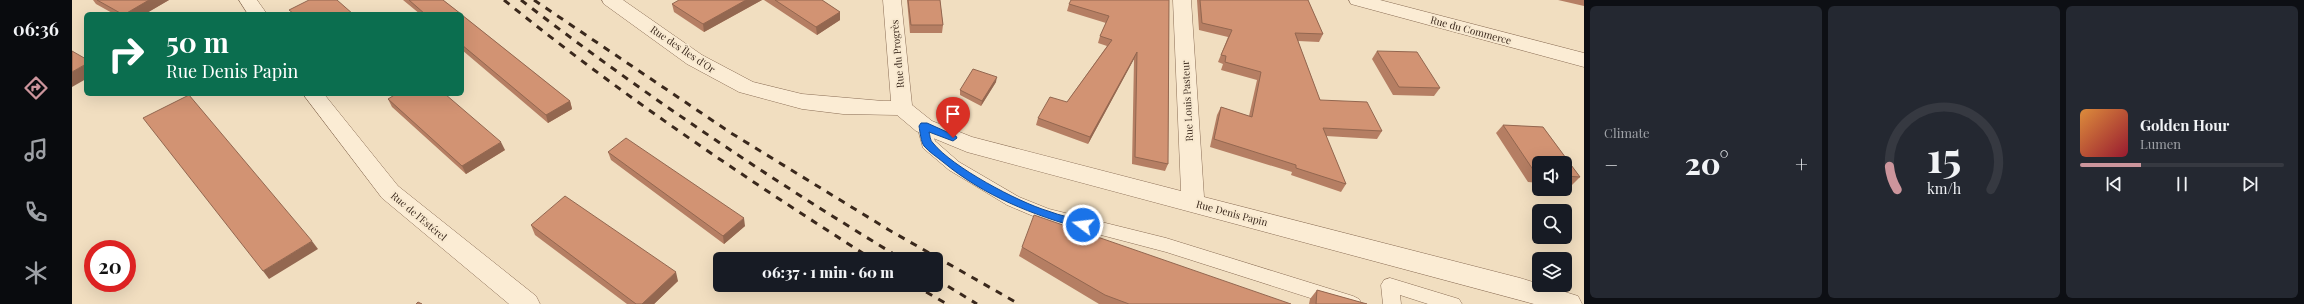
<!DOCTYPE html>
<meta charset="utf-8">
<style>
body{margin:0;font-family:"Playfair Display",serif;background:#242831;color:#f1f3f6;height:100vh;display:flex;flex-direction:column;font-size:15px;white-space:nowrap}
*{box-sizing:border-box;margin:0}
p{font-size:13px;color:#9ea1a6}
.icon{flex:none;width:22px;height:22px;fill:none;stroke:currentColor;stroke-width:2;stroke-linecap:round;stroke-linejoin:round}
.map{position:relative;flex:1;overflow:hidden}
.details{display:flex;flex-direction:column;gap:6px;padding:6px;background:#0d0f14;width:720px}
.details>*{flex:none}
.hud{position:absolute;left:12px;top:12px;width:380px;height:84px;border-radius:6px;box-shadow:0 4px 16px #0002;background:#0b6e4f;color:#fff;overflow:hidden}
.buttons{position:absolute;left:1460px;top:156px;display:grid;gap:8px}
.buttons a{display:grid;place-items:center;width:40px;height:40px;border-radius:6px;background:#171b24;box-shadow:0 4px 16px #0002;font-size:20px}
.speed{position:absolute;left:12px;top:240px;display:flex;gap:8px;font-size:20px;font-weight:700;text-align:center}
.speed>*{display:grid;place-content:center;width:52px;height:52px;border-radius:50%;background:#171b24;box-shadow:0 4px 16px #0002;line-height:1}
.speed .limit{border:6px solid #d22;background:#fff;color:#111}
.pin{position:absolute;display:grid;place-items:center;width:34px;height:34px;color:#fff;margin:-41px -17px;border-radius:50% 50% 50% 0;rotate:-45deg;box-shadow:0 0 4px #0007}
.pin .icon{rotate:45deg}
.me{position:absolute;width:44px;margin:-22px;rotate:285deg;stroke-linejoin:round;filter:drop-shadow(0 0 3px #0008)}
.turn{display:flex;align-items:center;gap:14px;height:84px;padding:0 16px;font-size:18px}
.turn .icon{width:52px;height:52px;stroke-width:2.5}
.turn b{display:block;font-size:28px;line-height:34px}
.big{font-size:30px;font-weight:800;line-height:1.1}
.details .widget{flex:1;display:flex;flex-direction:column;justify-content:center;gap:6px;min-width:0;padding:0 14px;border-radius:6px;background:#242831}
.details .dial{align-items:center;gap:0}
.dial svg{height:104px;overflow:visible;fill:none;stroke:#363941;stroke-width:7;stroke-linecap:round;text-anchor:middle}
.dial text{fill:#f1f3f6;stroke:none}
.song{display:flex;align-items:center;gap:12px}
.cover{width:48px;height:48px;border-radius:6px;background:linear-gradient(135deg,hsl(30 70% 55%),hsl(350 70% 35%))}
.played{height:4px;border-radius:2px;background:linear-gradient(90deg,#cc959c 30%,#363941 30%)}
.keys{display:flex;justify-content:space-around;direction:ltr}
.heat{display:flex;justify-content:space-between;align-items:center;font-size:22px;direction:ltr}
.details .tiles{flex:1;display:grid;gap:6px;grid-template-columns:repeat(3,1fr)}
.trip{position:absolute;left:641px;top:252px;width:230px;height:40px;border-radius:6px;background:#171b24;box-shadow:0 4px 16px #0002;font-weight:800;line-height:40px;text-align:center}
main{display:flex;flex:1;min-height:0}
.menu{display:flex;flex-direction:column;width:72px;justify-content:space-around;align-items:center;background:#090b0e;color:#9ea1a6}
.menu .icon{width:28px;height:28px}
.menu .current{color:#cc959c}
.menu b{font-size:18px;color:#f1f3f6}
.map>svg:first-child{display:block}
</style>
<main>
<nav class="menu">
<b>06:36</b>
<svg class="icon current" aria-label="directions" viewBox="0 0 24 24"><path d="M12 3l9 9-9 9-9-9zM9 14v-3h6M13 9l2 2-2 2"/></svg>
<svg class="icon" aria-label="music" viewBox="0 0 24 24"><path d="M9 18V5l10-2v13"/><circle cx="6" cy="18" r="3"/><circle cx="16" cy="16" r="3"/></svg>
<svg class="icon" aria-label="phone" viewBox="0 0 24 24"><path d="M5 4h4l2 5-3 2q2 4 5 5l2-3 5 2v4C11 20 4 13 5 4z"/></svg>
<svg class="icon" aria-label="climate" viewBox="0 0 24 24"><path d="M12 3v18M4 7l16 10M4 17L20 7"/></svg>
</nav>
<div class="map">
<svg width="1512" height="304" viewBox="0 0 1512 304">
<rect width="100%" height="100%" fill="#f1dec0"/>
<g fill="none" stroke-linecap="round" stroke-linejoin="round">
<defs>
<path id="lane" d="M 852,121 L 857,122 L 863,141 L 887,162 L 947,197 L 977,209 L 1094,238 L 1281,296 L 1287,299 L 1290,304 L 1257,304 L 1094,252 L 968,219 L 935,205 L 877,170 L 851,148 L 845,126 L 847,122 Z
M 1318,278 L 1387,299 L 1390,304 L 1356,304 L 1328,295 L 1329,304 L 1311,304 L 1309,285 L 1312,280 Z"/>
<path id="street" d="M 167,0 L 185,0 L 195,14 L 176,14 Z
M 530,0 L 551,0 L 630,55 L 681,82 L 730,94 L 811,101 L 819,101 L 811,0 L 829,0 L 840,105 L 860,121 L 900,137 L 1109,191 L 1101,0 L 1119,0 L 1132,197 L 1448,278 L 1506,296 L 1510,304 L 1462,304 L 895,152 L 844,131 L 825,115 L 771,114 L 730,109 L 667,92 L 615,64 L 532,4 Z
M 1277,0 L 1308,0 L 1512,53 L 1512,67 L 1279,4 Z
M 231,94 L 252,94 L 326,186 L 464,296 L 468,304 L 437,304 L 310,198 Z"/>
</defs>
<use href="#lane" stroke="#8b6e56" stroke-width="1"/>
<use href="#street" stroke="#8b6e56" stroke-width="1"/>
<use href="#lane" fill="#fbecd4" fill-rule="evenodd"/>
<use href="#street" fill="#fbecd4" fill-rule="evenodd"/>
<path stroke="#3a281c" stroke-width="3" stroke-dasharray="7 7" stroke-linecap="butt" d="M 432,0 C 549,95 673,178 800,259
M 449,0 C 571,94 698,179 830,259
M 462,0 L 659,133 L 817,230 L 947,304
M 864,279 L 905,304
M 842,285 L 875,304"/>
</g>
<path fill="#b57e63" d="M 21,0 L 97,0 L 73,14 L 42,14 L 24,4 Z
M 331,0 L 371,0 L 389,14 L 348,14 Z
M 690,0 L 632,32 L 602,12 L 600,4 Z
M 692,0 L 750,0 L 768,12 L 768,20 L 745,35 Z
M 835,0 L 868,0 L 871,25 L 870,33 L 838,33 Z
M 1097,0 L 1096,164 L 1093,171 L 1060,164 L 1062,59 L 1016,144 L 964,125 L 966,118 L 995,102 L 1035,46 L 1026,43 L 1028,36 L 1034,23 L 995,11 L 997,4 Z
M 1125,0 L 1236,0 L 1251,34 L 1247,42 L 1226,41 L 1248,100 L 1310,131 L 1305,139 L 1254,136 L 1274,184 L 1269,192 L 1219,175 L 1220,172 L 1138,147 L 1145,115 L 1149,107 L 1177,116 L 1185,80 L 1149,70 L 1151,64 L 1146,62 L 1156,37 L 1127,30 Z
M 1486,0 L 1512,0 L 1512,6 Z
M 390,15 L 498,101 L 500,109 L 476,123 L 390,50 Z
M 1305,51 L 1368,88 L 1362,96 L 1321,95 L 1300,59 Z
M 924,82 L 909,106 L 888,95 L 888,90 Z
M 316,99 L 433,150 L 394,174 L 320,107 Z
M 1431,125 L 1471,127 L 1508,177 L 1500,185 L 1493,185 L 1493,163 L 1467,163 L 1467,183 L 1456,182 L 1424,133 Z
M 536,152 L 673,226 L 652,244 L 539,160 Z
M 459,225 L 606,281 L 582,304 L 555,304 L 463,235 Z
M 950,247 L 1219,304 L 1027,304 L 947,256 Z
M 1245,290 L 1295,304 L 1237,304 L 1238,299 Z"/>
<path fill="#936750" d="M 77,0 L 97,0 L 73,14 L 53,14 Z
M 674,0 L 690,0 L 632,32 L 631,24 Z
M 768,12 L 768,20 L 745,35 L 744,27 Z
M 1065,52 L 1062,59 L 1016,144 L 1018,137 Z
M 14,64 L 14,79 L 0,87 L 0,72 Z
M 925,77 L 924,82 L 909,106 L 910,101 Z
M 498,101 L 500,109 L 476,123 L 474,115 Z
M 429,142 L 433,150 L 394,174 L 390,166 Z
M 672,218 L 673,226 L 652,244 L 651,236 Z
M 240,241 L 246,249 L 197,279 L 191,271 Z
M 604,272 L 606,281 L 582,304 L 570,304 Z"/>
<path fill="#d29373" stroke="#936750" d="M 25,0 L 77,0 L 53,14 L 50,14 Z
M 237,0 L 265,0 L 281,14 L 222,14 L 217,10 Z
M 337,0 L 371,0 L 389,14 L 353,14 Z
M 607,0 L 674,0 L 631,24 L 600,4 Z
M 703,0 L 750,0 L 768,12 L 744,27 Z
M 836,0 L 868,0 L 871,25 L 839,25 Z
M 999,0 L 1097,0 L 1096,164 L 1063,157 L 1065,52 L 1018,137 L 966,118 L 978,97 L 995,102 L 1040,40 L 1028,36 L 1037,16 L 997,4 Z
M 1128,0 L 1236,0 L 1251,34 L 1223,33 L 1248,100 L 1295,102 L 1310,131 L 1251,128 L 1274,184 L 1224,168 L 1224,165 L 1142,139 L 1149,107 L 1180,117 L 1189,72 L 1153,62 L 1154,56 L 1149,55 L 1160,30 L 1130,23 Z
M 390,15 L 498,101 L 474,115 L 390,45 Z
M 0,51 L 14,59 L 14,64 L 0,72 Z
M 1305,51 L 1345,52 L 1368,88 L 1327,87 Z
M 901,69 L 925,77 L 910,101 L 888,90 Z
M 324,94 L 373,94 L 429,142 L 390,166 L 316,99 Z
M 117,95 L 240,241 L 191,271 L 71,118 Z
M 1431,125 L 1471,127 L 1508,177 L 1493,176 L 1493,163 L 1467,163 L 1467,174 L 1464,174 Z
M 554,138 L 672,218 L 651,236 L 536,152 Z
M 493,196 L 604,272 L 570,304 L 564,304 L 459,225 Z
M 962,215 L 1219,304 L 1057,304 L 1033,295 L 950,247 Z
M 1245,290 L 1295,304 L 1244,304 Z
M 346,302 L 350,304 L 344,304 Z"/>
<path fill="#1a73e8" stroke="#114b97" d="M 849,123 L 855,123 L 884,136 L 885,138 L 881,141 L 857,132 C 858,135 858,141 861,143 C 880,167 946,202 976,211 C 989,216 1002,218 1015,222 L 1015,228 L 1011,229 C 961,215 912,196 871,162 C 865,157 857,152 852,146 C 849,142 848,132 847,126 Z"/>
<g text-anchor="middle" stroke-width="4" stroke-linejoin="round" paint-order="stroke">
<g font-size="10" fill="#3a281c" stroke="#f8e9d0">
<text transform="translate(1399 30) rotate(15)" y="4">Rue du Commerce</text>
<text transform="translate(611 49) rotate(34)" y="4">Rue des Îles d'Or</text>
<text transform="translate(825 54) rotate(-95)" y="4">Rue du Progrès</text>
<text transform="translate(1115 101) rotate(-93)" y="4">Rue Louis Pasteur</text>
<text transform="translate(1160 213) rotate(15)" y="4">Rue Denis Papin</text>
<text transform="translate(347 216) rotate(40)" y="4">Rue de l'Estérel</text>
</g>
</g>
</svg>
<div class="buttons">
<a><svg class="icon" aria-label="sound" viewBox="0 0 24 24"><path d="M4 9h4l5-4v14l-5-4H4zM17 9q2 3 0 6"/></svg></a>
<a><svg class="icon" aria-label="search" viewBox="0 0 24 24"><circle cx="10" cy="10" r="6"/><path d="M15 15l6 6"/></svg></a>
<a><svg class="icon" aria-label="layers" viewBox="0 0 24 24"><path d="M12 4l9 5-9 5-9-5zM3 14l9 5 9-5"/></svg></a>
</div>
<div class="speed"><div class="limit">20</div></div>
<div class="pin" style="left:881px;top:138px;background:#d93025"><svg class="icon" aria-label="arrive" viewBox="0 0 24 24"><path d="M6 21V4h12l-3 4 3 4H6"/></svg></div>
<svg class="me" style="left:1011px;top:225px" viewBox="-20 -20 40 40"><circle r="17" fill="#1a73e8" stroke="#fff" stroke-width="3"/><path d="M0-11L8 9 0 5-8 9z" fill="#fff"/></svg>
<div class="trip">06:37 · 1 min · 60 m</div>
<div class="hud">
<div class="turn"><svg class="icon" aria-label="right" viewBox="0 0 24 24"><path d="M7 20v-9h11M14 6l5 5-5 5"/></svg><div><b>50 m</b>Rue Denis Papin</div></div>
</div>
</div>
<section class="details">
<div class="tiles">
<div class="widget"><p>Climate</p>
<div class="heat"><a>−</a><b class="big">20°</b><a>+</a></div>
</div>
<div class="widget dial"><svg viewBox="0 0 100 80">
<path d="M14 69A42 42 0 1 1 86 69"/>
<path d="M14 69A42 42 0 0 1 8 51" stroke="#cc959c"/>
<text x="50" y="56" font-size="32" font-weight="700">15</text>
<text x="50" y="72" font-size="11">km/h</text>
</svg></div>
<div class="widget">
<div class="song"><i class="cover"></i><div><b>Golden Hour</b><p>Lumen</p></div></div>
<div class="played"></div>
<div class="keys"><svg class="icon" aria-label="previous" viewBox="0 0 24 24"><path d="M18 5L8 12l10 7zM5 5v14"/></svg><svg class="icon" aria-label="pause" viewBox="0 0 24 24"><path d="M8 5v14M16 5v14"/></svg><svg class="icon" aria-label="next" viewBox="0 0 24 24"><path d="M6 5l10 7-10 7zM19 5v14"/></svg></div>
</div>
</div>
</section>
</main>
